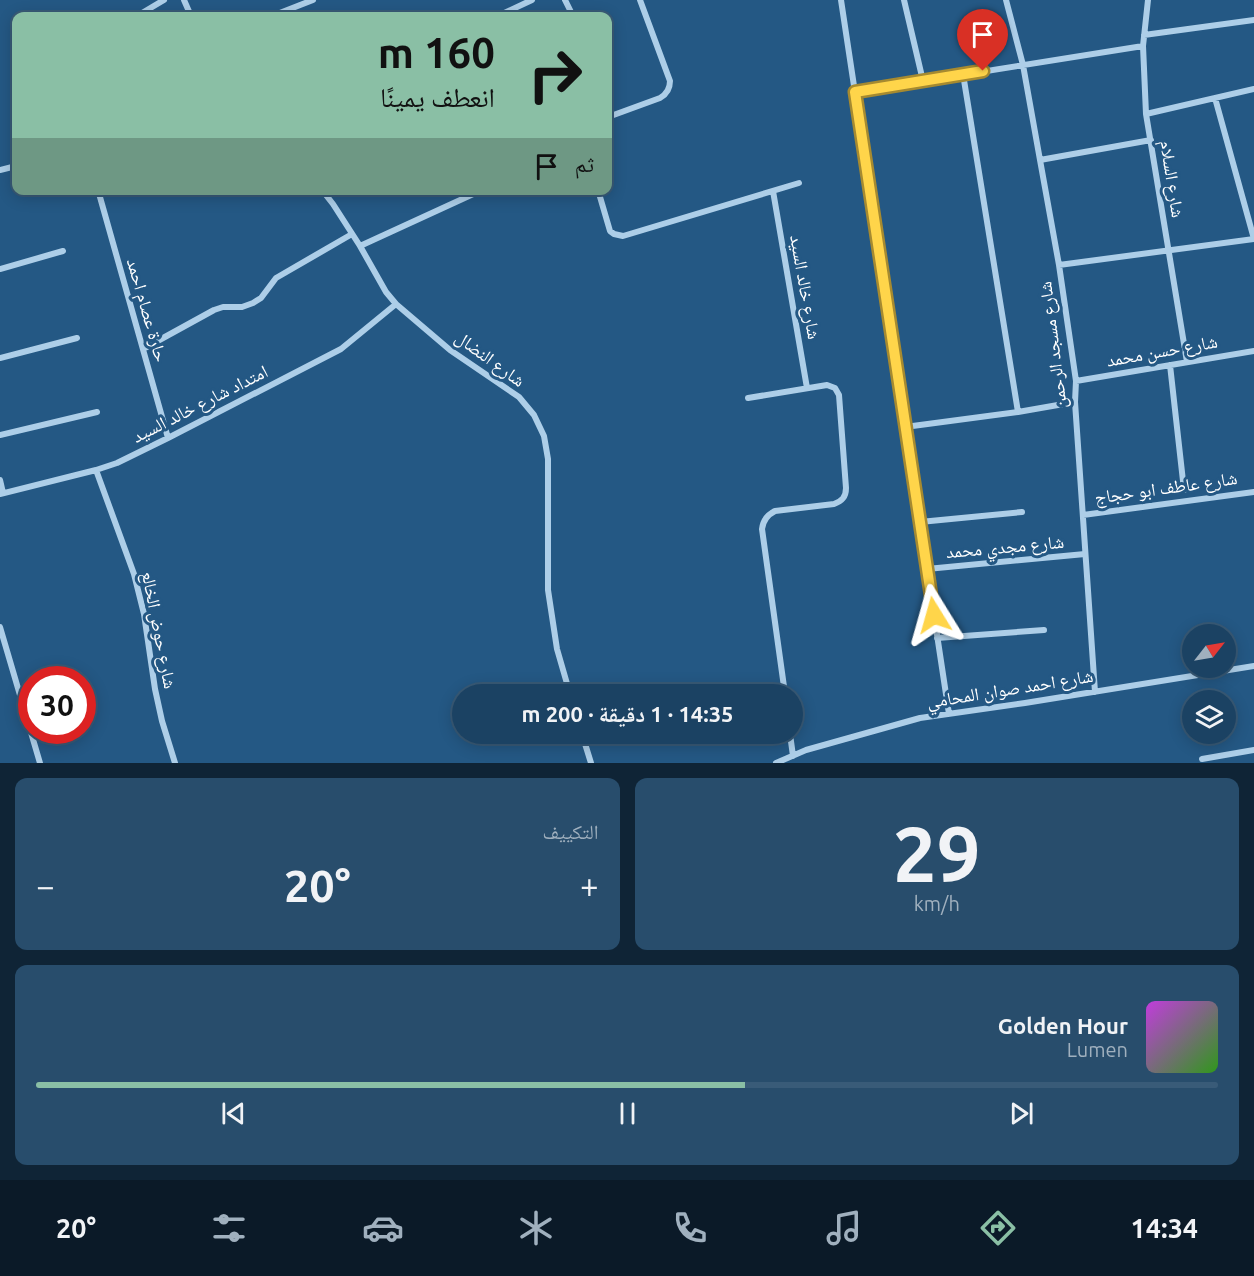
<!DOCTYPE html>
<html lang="ar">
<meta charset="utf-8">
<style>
body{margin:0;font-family:Ubuntu,"Noto Naskh Arabic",sans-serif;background:#284d6c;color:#f1f3f6;direction:rtl;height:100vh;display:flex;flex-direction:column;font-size:22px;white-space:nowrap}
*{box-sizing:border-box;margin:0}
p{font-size:20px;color:#a0b0be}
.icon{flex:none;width:33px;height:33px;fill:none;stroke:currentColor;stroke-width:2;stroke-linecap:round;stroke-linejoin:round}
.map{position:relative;height:763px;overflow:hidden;direction:ltr}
.side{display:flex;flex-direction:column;gap:15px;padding:15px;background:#0f2436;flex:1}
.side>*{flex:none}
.guide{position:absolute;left:12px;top:12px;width:600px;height:183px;border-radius:12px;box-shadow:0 3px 15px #0003,0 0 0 2px #395b78;direction:rtl;background:#8abfa5;color:#111;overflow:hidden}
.needle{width:39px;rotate:59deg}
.controls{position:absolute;left:1182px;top:624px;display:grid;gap:12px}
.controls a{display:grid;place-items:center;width:54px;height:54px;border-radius:50%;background:#1b4263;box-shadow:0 3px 15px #0003,0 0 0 2px #395b78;font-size:30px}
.speed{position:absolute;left:18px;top:666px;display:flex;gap:12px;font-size:30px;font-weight:700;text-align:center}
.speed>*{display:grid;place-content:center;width:78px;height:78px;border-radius:50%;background:#1b4263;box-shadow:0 3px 15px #0003,0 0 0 2px #395b78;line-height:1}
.speed .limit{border:9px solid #d22;background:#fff;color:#111}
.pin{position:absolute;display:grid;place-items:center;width:51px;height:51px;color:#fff;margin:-62px -26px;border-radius:50% 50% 50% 0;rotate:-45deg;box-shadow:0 0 6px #0007}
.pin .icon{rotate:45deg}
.me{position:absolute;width:66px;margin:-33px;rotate:352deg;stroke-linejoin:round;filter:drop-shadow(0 0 4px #0008)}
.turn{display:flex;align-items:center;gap:21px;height:126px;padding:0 18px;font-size:27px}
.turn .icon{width:78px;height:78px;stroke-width:2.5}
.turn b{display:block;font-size:42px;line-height:51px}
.then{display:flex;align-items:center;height:57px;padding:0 18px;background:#0003;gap:12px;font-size:22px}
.big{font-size:45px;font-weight:700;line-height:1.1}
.side .widget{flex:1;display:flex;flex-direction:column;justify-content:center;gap:9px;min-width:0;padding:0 21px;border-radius:12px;background:#284d6c}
.side .dial{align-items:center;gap:0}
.dial b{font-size:78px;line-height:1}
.song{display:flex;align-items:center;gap:18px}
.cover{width:72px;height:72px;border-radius:9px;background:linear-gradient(135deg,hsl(290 70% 55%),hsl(110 70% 35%))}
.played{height:6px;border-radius:3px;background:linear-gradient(90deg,#8abfa5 60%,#395b78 60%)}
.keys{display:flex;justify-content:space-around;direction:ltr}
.heat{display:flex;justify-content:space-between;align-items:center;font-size:33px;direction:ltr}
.side .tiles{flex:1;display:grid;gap:15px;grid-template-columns:1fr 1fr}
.widget:last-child{grid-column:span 2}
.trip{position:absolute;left:452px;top:684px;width:351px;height:60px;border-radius:30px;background:#1b4263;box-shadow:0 3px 15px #0003,0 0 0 2px #395b78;font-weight:700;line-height:60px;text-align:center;direction:rtl}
.tabs{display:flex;height:96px;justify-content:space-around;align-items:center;background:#0b1a28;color:#a0b0be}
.tabs .icon{width:42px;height:42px}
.tabs .active{color:#8abfa5}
.tabs b{font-size:27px;color:#f1f3f6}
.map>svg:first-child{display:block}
</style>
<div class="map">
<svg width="1254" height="763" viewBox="0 0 1254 763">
<rect width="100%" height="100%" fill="#245884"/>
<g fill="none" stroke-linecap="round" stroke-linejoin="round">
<path stroke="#adcee8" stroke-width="6" d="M 184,0 L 191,16
M 565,0 L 573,16
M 841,0 L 949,714
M 904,0 L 923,81
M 1006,0 L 1023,65 L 1040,160 L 1059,265 L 1076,381 L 1075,402 L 1095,692
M 1148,0 L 1143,46 L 1146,114 L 1187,362
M 137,16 L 164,0
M 272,16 L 313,0
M 498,16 L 532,0
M 1144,35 L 1254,20
M 963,74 L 1018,412
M 855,92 L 1143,46
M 1146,114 L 1254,89
M 608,117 L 660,98 C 667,94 670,89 670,81 L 640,0
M 1040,160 L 1151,140
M 0,170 L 16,166
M 98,190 L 168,438
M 322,190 L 333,204 L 360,246 L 386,292 L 396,304 L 450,350 L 519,397 L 534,415 L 544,436 L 548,459 L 548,590 L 557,649 L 570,694
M 598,190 L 610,231 L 614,234 L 623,236 L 799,183
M 773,191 L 807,388
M 360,246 L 482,190
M 1059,265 L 1254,239 L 1215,98
M 0,269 L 63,251
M 143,349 L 214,310 L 223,307 L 242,307 L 253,303 L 261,298 L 276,278 L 352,234
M 0,358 L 77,338
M 1170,365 L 1184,490
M 1076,381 L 1254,351
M 748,398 L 827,385 L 835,388 L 839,395 L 846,488 C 846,497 842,501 834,504 L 775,511 C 767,515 763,520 762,529 L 785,694
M 905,427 L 1018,412 L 1075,402
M 0,435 L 97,412
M 96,470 L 134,574 L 144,614 L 155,689 L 162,721 L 175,763
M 0,480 L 3,493
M 0,494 L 96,470 L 117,463 L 168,438 L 341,349 L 396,304
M 1083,515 L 1254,492
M 920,522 L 1022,512
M 927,569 L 1085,554
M 0,627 L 40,763
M 937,638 L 1044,630
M 582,734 L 591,763
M 790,734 L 793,756
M 1202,759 L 1254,750
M 776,763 L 806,750 L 920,718 L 1025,703 L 1254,666"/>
</g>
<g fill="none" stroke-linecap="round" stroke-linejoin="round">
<defs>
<path id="route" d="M 934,615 L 855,92 L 983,71"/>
</defs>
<use href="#route" stroke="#a68a30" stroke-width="15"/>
<use href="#route" stroke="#ffd54a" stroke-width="10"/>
</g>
<g text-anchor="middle" stroke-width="6" stroke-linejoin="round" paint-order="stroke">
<g font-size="18" fill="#fff" stroke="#245884">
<text transform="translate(1172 179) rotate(81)" y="6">شارع السلام</text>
<text transform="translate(805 287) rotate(80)" y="6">شارع خالد السيد</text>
<text transform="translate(147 310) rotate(74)" y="6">حارة عصام احمد</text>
<text transform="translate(1053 345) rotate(-97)" y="6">شارع مسجد الرحمن</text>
<text transform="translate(1162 351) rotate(-10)" y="6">شارع حسن محمد</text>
<text transform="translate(490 359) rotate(36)" y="6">شارع النضال</text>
<text transform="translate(200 404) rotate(-27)" y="6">امتداد شارع خالد السيد</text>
<text transform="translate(1166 488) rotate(-8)" y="6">شارع عاطف ابو حجاج</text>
<text transform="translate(1005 547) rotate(-5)" y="6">شارع مجدي محمد</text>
<text transform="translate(159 630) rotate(79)" y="6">شارع حوض الخالع</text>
<text transform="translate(1010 689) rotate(-9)" y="6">شارع احمد صوان المحامي</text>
</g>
</g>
</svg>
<div class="controls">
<a><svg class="needle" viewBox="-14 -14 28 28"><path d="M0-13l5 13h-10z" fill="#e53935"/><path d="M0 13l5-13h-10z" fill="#a0b0be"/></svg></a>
<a><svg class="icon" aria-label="layers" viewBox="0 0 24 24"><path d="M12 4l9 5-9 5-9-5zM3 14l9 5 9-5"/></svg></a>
</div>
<div class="speed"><div class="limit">30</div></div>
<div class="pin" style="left:983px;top:71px;background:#d93025"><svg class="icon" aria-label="arrive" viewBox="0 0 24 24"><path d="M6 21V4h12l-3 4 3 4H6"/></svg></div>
<svg class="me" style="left:934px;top:615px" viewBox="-20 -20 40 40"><path d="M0-17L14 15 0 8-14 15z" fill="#ffd54a" stroke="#fff" stroke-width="4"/></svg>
<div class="trip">14:35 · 1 دقيقة · 200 m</div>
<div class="guide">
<div class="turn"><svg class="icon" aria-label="right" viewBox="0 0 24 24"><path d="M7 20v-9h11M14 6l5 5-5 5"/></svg><div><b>160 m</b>انعطف يمينًا</div></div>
<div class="then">ثم<svg class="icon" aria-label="arrive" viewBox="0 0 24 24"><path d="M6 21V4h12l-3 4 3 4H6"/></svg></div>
</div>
</div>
<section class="side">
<div class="tiles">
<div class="widget dial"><b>29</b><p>km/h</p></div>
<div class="widget"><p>التكييف</p>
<div class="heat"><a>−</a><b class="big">20°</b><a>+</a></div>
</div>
<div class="widget">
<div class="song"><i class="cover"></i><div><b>Golden Hour</b><p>Lumen</p></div></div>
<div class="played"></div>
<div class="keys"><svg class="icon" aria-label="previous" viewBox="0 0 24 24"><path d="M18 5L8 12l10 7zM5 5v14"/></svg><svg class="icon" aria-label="pause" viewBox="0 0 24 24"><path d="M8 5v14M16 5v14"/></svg><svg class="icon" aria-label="next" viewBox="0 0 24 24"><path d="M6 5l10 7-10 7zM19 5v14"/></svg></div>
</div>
</div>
</section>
<nav class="tabs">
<b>14:34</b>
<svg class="icon active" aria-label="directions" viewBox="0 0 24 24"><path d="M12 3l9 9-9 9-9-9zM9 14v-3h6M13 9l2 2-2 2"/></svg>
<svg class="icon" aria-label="music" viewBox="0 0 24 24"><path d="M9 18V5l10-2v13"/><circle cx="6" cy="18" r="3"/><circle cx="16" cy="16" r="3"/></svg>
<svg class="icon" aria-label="phone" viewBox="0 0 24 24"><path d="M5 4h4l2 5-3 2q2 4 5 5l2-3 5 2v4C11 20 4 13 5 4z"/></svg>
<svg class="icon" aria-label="climate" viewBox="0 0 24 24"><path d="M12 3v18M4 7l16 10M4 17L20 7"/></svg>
<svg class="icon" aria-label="car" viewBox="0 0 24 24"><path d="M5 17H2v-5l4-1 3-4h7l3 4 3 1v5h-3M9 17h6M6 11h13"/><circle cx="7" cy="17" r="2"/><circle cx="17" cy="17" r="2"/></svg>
<svg class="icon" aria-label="filters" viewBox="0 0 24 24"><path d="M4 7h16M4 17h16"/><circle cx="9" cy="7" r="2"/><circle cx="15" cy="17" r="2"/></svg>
<b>20°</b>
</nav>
